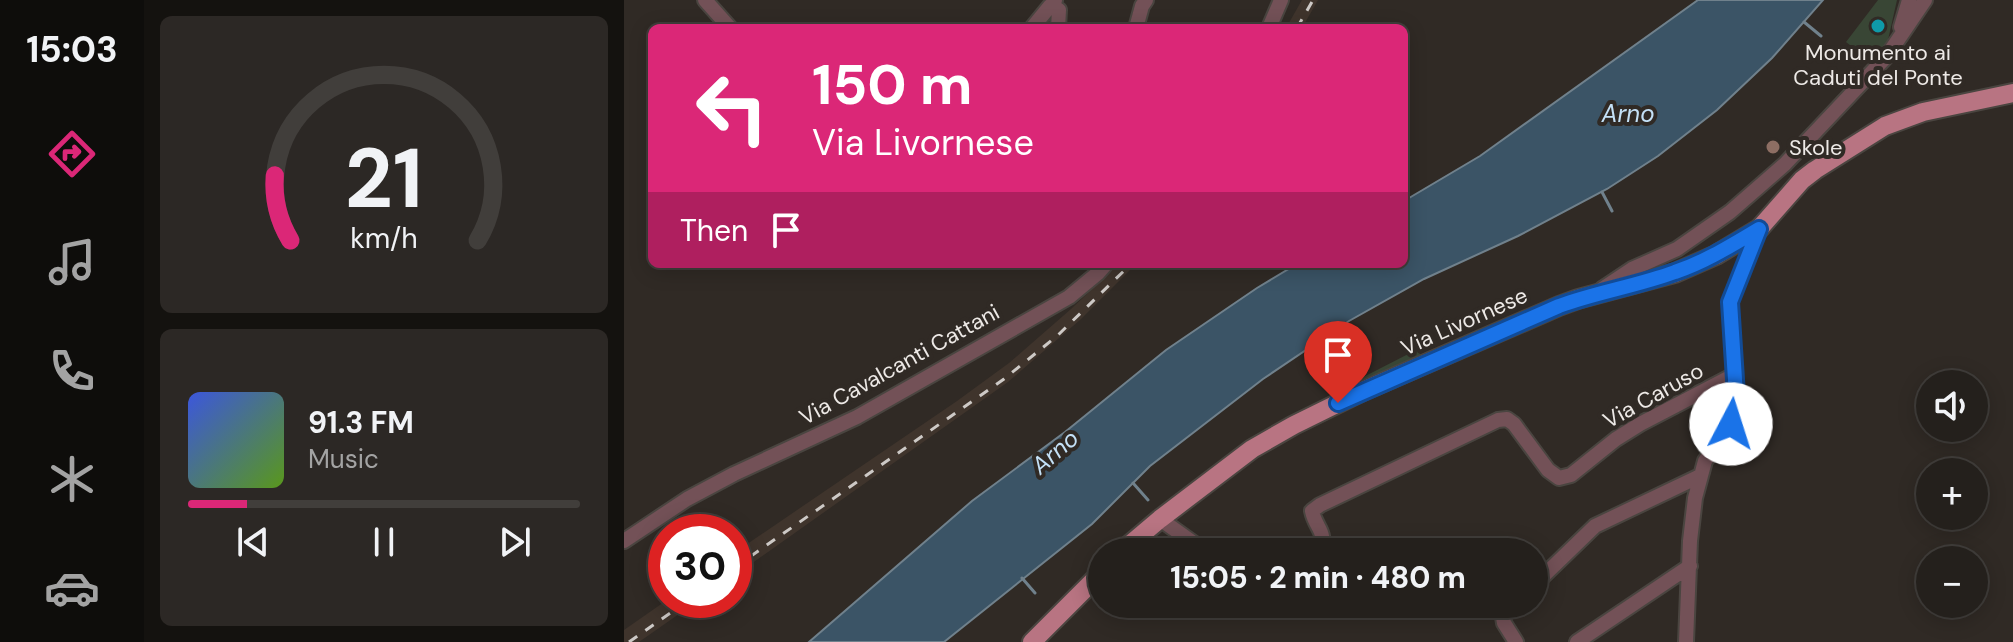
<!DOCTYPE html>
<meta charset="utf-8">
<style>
body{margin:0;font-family:"DM Sans",sans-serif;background:#2c2825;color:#f1f3f6;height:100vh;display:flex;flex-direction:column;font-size:30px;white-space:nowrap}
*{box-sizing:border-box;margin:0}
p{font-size:26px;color:#a3a3a3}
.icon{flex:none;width:44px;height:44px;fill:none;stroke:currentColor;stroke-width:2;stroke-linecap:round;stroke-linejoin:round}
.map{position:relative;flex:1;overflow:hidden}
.drawer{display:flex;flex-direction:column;gap:16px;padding:16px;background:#14120f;width:480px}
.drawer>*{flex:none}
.banner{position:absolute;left:24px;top:24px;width:760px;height:244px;border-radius:12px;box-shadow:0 4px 20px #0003,0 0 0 2px #413e3b;background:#db2777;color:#fff;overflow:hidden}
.buttons{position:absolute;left:1292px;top:370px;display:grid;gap:16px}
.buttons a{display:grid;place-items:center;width:72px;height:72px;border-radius:50%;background:#24201c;box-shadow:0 4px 20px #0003,0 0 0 2px #413e3b;font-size:40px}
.speed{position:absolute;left:24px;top:514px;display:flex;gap:16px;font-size:40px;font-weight:700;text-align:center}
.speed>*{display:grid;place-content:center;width:104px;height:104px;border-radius:50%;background:#24201c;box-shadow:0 4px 20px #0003,0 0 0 2px #413e3b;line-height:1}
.speed .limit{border:12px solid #d22;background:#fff;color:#111}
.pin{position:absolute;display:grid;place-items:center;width:68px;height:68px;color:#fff;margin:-82px -34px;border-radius:50% 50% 50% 0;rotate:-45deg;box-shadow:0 0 8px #0007}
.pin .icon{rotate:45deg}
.me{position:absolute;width:88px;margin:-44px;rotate:5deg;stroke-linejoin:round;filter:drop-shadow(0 0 6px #0008)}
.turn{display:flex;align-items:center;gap:28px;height:168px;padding:0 32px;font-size:36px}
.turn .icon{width:104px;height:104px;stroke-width:2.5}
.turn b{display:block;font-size:56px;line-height:68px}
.then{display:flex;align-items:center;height:76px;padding:0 32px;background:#0003;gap:16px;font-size:30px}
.drawer .tile{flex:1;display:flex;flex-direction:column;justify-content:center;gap:12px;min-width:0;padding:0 28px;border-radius:12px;background:#2c2825}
.drawer .dial{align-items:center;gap:0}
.dial svg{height:208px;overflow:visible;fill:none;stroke:#413e3b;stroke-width:7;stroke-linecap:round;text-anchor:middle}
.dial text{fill:#f1f3f6;stroke:none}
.song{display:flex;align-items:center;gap:24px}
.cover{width:96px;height:96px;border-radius:12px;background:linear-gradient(135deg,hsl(230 70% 55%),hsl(90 70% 35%))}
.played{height:8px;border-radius:4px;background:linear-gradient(90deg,#db2777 15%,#413e3b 15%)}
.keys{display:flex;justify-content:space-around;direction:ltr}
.trip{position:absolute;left:464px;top:538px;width:460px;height:80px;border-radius:40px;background:#24201c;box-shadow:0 4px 20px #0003,0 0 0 2px #413e3b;font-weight:800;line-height:80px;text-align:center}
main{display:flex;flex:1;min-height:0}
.tabs{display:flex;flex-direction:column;width:144px;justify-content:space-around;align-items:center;background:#0e0d0b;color:#a3a3a3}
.tabs .icon{width:56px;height:56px}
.tabs .active{color:#db2777}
.tabs b{font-size:36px;color:#f1f3f6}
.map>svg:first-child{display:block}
</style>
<main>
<nav class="tabs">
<b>15:03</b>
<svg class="icon active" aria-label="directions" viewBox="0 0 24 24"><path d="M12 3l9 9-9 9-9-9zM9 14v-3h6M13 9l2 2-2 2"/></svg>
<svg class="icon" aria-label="music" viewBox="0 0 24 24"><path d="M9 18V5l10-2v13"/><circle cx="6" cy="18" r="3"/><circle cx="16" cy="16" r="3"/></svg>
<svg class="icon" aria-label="phone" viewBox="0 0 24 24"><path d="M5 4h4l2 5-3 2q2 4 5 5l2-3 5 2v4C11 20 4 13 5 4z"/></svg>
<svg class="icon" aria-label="climate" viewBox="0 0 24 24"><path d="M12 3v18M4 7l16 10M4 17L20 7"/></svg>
<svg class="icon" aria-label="car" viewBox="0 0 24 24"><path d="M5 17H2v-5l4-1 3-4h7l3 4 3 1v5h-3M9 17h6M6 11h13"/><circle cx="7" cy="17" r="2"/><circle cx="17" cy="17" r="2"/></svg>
</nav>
<section class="drawer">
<div class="tile dial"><svg viewBox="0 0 100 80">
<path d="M14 69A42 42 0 1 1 86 69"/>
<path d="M14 69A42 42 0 0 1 8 44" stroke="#db2777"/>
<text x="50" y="56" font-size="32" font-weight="700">21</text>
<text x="50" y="72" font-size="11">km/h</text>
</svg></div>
<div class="tile">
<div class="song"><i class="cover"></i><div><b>91.3 FM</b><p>Music</p></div></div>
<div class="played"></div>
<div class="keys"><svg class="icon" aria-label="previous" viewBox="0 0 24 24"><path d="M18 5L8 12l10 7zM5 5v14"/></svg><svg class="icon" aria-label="pause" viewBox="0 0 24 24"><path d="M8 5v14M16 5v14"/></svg><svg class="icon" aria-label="next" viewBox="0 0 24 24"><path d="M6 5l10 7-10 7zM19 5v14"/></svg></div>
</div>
</section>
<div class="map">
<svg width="1389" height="642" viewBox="0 0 1389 642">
<rect width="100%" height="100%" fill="#302a25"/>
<path fill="#3f342c" d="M 678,0 L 694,0 L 678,28 L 662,28 Z
M 495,264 L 512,264 L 456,320 L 384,382 L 110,576 L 110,553 L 333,401 L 385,363 L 447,309 Z
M 43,600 L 75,600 L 15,642 L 0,642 L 0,630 Z"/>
<path fill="#394635" d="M 1254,0 L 1273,0 L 1264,40 L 1250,64 L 1222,42 Z
M 794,349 L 799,362 L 717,396 L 716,389 Z"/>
<path fill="#3b5466" stroke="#70818c" stroke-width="2" d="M 1074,0 L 1199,0 L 1148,58 L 1093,110 L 1034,156 L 983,189 L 894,236 L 800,279 L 725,321 L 639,379 L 526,466 L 468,524 L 320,642 L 185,642 L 348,501 L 441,432 L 542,350 L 633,288 L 673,264 L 780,264 L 780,201 L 856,156 Z"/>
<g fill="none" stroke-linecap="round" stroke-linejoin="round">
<path stroke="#70818c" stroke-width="3" d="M 1180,22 L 1197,36
M 978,192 L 988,211
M 509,483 L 524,500
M 398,578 L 411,593"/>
<defs>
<path id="minor" d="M 81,0 L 106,28
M 431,0 L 429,6 L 435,10 L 434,28
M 1277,27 L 1285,0
M 408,28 L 426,6 L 429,6
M 512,28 L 518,6 L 522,0
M 645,28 L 657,0
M 978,289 L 1008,269 L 1053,249 L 1106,212 L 1161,164 L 1263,56 L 1301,0
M 536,519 L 582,552
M 0,541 L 63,499 L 110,474 L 233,417 L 445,297 L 474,273 L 482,264
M 695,552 C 704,531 692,530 688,511 L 696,505 L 874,420 L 883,419 L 890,424 L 924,470 L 935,478 L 947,475 L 992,439 L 1016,424 L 1110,375
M 910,585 L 971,526 L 1076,476
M 891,604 L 879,617 L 880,623 L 892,642
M 953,642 L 1066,566
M 1062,642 L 1066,541 L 1071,498 L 1081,461 L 1107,424 L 1111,413 L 1112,395 L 1106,302 L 1135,229"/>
<path id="major" d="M 497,552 L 536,519 L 628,449 L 670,425 L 739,391 L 935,306 L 954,299 L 1051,273 L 1092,255 L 1135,229 L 1178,180 L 1191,170 L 1261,126 L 1299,112 L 1389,93
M 408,642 L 478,572"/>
</defs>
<use href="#minor" stroke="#4a4540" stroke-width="18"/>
<use href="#major" stroke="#4a4540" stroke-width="22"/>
<use href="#minor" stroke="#735157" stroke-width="14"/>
<use href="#major" stroke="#b87482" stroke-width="18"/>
<path stroke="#cdc9c6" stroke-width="3" stroke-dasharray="10 10" stroke-linecap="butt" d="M 673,28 L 689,0
M 110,568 L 380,379 L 433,336 L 507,264
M 5,642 L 65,600"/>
</g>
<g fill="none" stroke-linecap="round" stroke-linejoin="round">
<defs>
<path id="route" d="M 714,403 L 935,306 C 973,292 1013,286 1051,272 C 1081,262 1108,245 1135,229 L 1106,302 L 1112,395 L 1111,413 L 1107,424"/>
</defs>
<use href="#route" stroke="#114b97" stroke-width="20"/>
<use href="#route" stroke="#1a73e8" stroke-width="14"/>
</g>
<circle fill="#0f9aa8" stroke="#302a25" stroke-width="3" cx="1254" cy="26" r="8"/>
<circle fill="#8d6e63" stroke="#302a25" stroke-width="3" cx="1149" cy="147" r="8"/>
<g text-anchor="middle" stroke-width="8" stroke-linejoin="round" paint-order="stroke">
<g font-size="22" fill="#ede9e6" stroke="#302a25">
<text x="1254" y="60">Monumento ai<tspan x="1254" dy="25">Caduti del Ponte</tspan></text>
<text x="1165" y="155" text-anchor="start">Skole</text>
</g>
<g font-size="22" fill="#ede9e6" stroke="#302a25">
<text transform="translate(840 321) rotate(-24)" y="8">Via Livornese</text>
<text transform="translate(275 364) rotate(-29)" y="8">Via Cavalcanti Cattani</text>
<text transform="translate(1029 395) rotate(-29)" y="8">Via Caruso</text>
</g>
<g font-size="24" font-style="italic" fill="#c4e1f7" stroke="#302a25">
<text x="1004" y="122">Arno</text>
<text transform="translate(431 452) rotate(-41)" y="8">Arno</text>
</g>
</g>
</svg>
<div class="buttons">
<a><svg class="icon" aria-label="sound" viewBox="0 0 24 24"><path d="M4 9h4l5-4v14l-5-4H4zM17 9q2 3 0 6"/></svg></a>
<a>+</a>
<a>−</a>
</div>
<div class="speed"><div class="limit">30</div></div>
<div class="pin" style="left:714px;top:403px;background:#d93025"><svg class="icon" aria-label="arrive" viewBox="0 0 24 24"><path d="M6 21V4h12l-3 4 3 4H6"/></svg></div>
<svg class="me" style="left:1107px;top:424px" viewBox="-20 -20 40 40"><circle r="19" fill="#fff"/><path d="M0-13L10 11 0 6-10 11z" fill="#1a73e8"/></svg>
<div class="trip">15:05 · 2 min · 480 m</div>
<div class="banner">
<div class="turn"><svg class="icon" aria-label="left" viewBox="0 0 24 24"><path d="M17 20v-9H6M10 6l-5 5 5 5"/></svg><div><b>150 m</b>Via Livornese</div></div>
<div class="then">Then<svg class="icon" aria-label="arrive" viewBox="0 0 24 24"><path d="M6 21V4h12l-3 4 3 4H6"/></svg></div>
</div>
</div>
</main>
